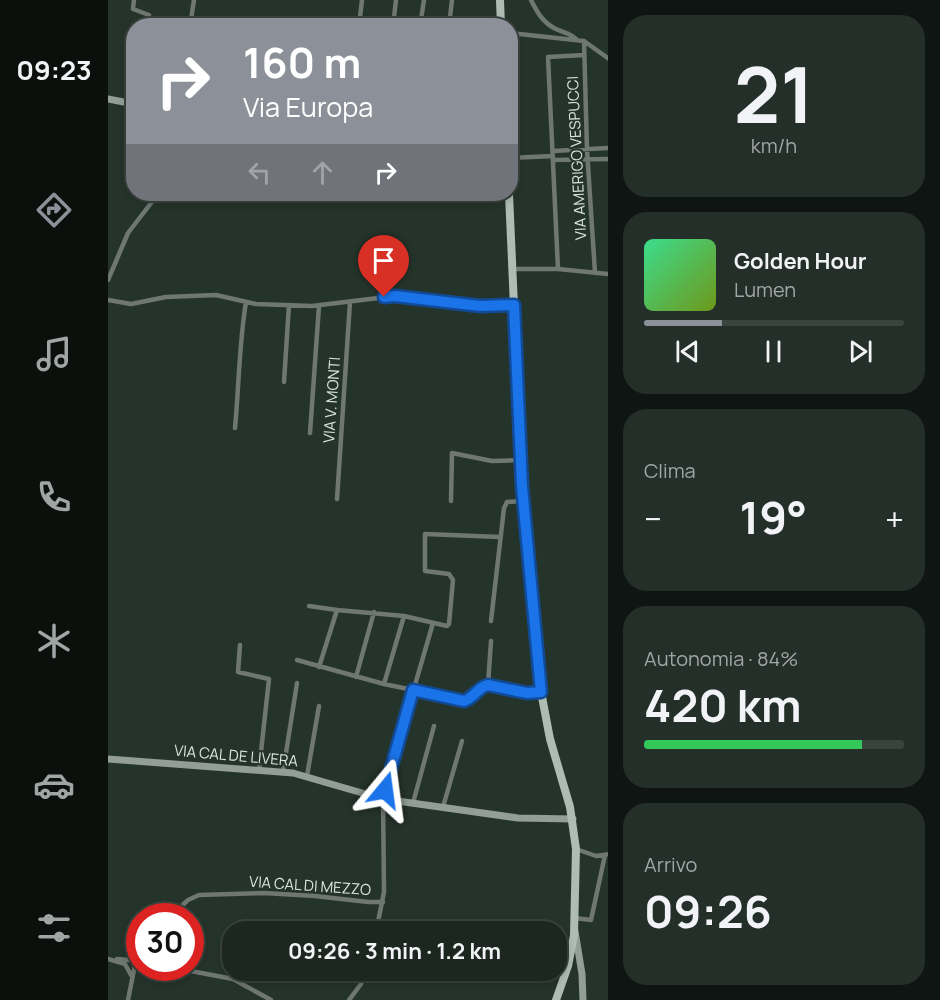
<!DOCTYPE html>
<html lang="it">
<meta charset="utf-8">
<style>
body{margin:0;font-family:Manrope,sans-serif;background:#252f29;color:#f1f3f6;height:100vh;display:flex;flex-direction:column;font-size:22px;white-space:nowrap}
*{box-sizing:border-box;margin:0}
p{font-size:20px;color:#a0a5a5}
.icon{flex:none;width:33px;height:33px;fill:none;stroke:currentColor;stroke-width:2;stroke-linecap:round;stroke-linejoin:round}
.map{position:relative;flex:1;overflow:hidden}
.drawer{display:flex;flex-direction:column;gap:15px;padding:15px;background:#0f1512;width:332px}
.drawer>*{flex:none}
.guide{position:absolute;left:18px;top:18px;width:392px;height:183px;border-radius:24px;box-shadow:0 3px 9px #0003,0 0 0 2px #3a443e;background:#8c9099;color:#fff;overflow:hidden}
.speed{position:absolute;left:18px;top:903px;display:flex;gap:12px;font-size:30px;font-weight:700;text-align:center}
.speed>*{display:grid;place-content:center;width:78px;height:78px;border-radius:50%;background:#1c2720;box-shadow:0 3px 9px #0003,0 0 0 2px #3a443e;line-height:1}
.speed .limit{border:9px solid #d22;background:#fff;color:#111}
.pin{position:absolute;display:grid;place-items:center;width:51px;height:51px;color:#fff;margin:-62px -26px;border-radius:50% 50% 50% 0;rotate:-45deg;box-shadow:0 0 6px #0007}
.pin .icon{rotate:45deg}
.me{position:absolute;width:66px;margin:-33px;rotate:16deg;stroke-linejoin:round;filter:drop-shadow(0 0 4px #0008)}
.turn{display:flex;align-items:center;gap:21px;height:126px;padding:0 18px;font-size:27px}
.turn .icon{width:78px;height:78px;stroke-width:2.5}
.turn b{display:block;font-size:42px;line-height:51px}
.lanes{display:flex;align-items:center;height:57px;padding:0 18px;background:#0003;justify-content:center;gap:30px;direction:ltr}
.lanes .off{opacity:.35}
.big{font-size:45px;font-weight:700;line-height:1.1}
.drawer .widget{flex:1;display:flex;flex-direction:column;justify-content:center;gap:9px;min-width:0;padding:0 21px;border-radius:24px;background:#252f29}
.drawer .dial{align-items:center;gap:0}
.dial b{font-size:78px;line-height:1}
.song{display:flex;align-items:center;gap:18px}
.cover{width:72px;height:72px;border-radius:9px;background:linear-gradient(135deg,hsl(150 70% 55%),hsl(80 70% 35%))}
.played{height:6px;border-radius:3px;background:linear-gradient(90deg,#8c9099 30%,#3a443e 30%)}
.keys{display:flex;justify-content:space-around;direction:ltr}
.heat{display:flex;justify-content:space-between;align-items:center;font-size:33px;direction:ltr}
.charge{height:9px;border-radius:4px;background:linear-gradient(90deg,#34c759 84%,#3a443e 0)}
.trip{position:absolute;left:114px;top:921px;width:345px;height:60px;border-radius:24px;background:#1c2720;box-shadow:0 3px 9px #0003,0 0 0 2px #3a443e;font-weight:700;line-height:60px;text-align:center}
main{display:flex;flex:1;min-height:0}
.tab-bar{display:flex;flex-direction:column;width:108px;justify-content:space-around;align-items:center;background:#0b100d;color:#a0a5a5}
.tab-bar .icon{width:42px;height:42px}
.tab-bar .active{color:#8c9099}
.tab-bar b{font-size:27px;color:#f1f3f6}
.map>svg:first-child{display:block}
</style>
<main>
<nav class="tab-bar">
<b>09:23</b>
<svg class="icon active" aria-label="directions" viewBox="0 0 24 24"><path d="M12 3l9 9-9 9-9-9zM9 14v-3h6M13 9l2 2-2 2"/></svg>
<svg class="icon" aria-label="music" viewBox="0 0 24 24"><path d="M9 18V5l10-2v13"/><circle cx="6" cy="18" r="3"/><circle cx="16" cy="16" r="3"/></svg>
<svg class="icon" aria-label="phone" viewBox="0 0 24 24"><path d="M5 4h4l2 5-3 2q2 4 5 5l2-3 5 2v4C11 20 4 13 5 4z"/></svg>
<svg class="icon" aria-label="climate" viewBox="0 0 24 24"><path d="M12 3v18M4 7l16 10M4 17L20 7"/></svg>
<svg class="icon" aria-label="car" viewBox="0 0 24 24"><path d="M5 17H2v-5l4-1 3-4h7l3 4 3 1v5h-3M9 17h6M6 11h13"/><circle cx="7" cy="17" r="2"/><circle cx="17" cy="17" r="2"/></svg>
<svg class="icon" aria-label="filters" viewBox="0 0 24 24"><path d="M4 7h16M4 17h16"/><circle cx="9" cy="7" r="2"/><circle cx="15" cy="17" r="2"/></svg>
</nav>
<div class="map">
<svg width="501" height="1000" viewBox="0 0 501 1000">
<rect width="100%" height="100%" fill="#25342b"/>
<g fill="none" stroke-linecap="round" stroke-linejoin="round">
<path stroke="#6f7772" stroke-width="4.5" d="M 26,0 L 25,9 L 41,15
M 423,0 C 429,12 435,23 448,29 C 456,33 463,33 469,40
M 82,26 L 86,0
M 251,26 L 254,0
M 285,26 L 288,0
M 312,26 L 316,0
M 341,26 L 344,0
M 402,33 L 476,41 L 501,59
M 476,41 L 479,150 L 487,273
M 445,151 L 501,148
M 402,158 L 445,156
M 445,160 L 501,159
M 404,269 L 450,269 L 501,274
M 450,269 L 440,57 L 476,55
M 0,280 L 20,233 L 50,194
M 0,300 L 23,304 L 58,297 L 108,295 L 148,304 L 204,306 L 287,296 L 372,306 L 406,305
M 176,382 L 181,305
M 127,428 C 131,386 131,344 138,302
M 202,433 L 211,306
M 229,499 L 242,302
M 343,501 L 344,453 L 384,461 L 413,460
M 201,606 L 229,610 L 296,616 L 339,626 L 341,624 L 345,580 L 341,574 L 317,571 L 317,534 L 392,537
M 383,621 L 396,508 L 399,502 L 415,501
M 132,645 L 130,672 L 161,679 L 151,770
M 189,660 L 276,684 L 353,700 L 362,699 L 378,686 L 419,693 L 433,692
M 211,667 L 229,610
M 248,677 L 266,612
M 276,684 L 296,616
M 380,685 L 383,641
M 175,772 L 189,683
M 199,776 L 211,706
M 305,803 L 326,726
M 335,807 L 354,741
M 468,849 L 488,856 L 501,854
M 63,916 L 80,900 L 91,895 L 156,893 L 207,896 L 260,902 L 275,902
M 467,918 L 483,920 L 497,855
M 268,932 L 276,892 L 275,795 L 325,623
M 0,959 L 17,964 L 23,975
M 9,959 L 32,961
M 67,968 L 125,979 L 163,1000
M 20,1000 L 28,960
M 241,1000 L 253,984 L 258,970"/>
<path stroke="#929e97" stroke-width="7" d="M 0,99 L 26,104
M 0,759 L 185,773 L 275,799 L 410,818 L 465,819
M 467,931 L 474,974 L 475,1000"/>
<path stroke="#adbdb3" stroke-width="8" d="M 392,0 L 393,26
M 401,194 L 414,486 L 431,681 L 442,739 L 462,807 L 468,849 L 466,935 L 460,966 L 448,1000"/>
</g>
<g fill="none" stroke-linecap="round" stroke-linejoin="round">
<defs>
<path id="route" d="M 276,297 L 287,296 L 372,306 L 406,305 L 414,486 L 433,692 L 419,693 L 380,685 C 370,687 366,698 356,701 L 305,690 L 277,790"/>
</defs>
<use href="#route" stroke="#114b97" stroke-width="15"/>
<use href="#route" stroke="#1a73e8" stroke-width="10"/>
</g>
<g text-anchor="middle" stroke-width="4.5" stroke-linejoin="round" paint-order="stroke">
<g font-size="15" fill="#dae4de" stroke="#25342b">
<text transform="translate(469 158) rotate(-93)" y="5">VIA AMERIGO VESPUCCI</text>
<text transform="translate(224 400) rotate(-86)" y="5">VIA V. MONTI</text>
<text transform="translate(128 756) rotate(5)" y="5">VIA CAL DE LIVERA</text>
<text transform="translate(202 886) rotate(4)" y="5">VIA CAL DI MEZZO</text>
</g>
</g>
</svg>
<div class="speed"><div class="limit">30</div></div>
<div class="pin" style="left:276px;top:297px;background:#d93025"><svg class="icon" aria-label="arrive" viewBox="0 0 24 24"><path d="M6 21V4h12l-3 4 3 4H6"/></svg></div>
<svg class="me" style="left:277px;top:790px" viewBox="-20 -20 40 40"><path d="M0-17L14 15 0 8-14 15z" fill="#1a73e8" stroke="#fff" stroke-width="4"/></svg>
<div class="trip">09:26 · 3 min · 1.2 km</div>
<div class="guide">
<div class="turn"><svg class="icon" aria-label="right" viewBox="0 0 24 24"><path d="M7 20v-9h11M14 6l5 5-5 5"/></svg><div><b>160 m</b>Via Europa</div></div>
<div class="lanes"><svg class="icon off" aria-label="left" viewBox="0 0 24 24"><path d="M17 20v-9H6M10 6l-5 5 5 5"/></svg><svg class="icon off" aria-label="ahead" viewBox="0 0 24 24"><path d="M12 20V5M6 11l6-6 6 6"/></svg><svg class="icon" aria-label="right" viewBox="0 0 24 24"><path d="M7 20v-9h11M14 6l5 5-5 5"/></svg></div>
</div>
</div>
<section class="drawer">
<div class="widget dial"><b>21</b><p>km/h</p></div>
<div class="widget">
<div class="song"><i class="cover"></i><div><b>Golden Hour</b><p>Lumen</p></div></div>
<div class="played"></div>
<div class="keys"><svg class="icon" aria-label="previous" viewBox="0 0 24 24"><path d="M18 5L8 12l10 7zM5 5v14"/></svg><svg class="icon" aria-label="pause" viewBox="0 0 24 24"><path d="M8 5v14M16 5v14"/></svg><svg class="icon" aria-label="next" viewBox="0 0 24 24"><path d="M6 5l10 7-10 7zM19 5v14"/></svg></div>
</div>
<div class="widget"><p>Clima</p>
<div class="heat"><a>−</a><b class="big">19°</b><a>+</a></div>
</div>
<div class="widget"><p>Autonomia · 84%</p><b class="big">420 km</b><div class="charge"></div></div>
<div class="widget"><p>Arrivo</p><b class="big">09:26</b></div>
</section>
</main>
